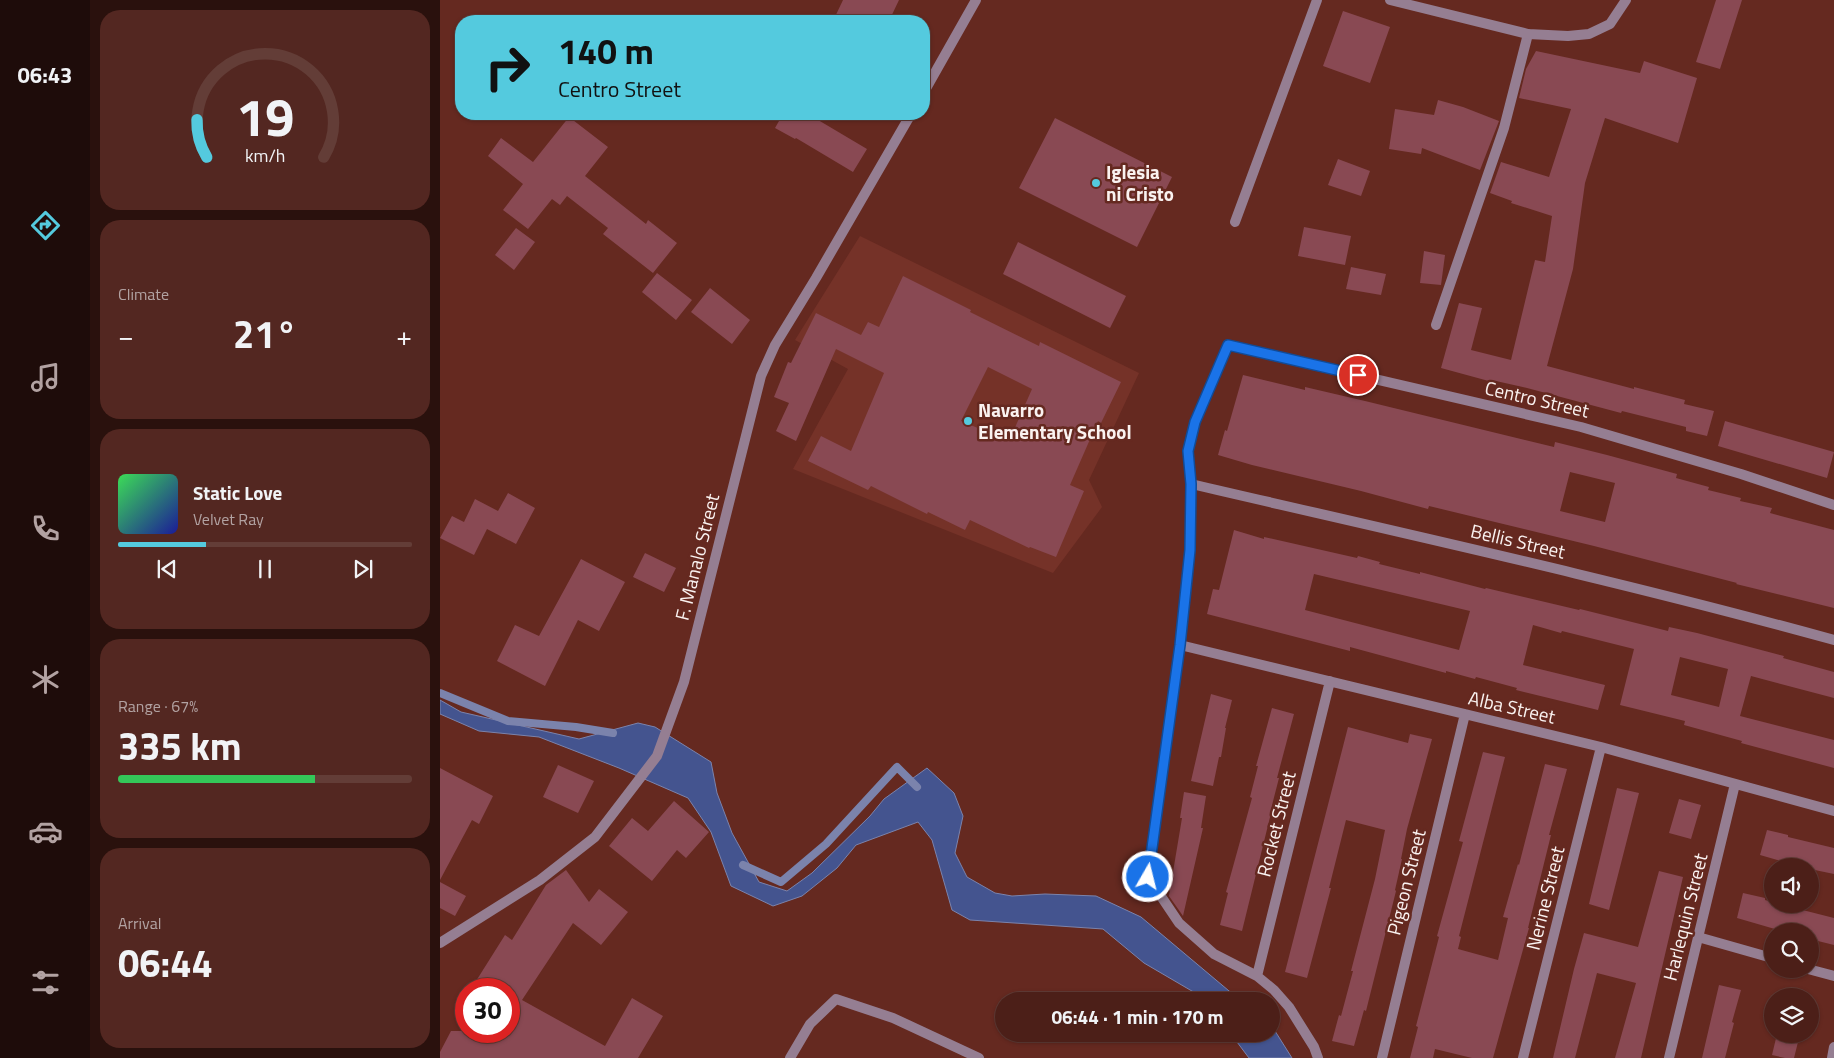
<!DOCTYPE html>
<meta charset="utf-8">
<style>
body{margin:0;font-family:"Titillium Web",sans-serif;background:#532721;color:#f1f3f6;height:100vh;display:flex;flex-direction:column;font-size:19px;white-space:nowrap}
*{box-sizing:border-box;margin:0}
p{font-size:16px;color:#b2a2a2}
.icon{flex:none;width:28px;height:28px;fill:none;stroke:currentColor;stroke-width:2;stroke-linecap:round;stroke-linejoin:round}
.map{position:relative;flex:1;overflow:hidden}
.details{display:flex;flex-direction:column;gap:10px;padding:10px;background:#2a110d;width:350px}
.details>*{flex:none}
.hud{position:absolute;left:15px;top:15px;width:475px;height:105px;border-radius:20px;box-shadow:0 1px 4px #0004,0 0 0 1px #633d37;background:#54cade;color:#111;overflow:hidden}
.controls{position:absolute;left:1324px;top:858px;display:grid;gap:10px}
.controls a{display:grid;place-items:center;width:55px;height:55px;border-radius:50%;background:#4c1f18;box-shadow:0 1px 4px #0004,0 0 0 1px #633d37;font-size:25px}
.speed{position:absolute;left:15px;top:978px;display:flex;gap:10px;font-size:25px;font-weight:700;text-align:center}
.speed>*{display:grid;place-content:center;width:65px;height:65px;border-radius:50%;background:#4c1f18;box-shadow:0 1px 4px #0004,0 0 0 1px #633d37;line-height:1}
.speed .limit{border:8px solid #d22;background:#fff;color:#111}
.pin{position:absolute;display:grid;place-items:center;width:42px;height:42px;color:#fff;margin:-21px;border:2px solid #fff;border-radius:50%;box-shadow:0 1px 5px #0007}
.me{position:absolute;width:55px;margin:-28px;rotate:8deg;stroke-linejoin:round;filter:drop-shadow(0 0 4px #0008)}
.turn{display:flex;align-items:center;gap:18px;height:105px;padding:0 20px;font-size:22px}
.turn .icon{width:65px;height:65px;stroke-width:2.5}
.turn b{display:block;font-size:35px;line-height:42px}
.big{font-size:38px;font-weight:700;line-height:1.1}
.details .card{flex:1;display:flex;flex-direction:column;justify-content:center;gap:8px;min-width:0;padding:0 18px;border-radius:20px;background:#532721}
.details .dial{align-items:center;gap:0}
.dial svg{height:130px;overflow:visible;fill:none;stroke:#633d37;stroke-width:7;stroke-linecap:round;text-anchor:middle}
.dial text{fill:#f1f3f6;stroke:none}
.song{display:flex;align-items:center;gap:15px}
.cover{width:60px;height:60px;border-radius:8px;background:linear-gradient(135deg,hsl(130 70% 55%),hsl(240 70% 35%))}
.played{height:5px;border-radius:2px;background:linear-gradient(90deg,#54cade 30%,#633d37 30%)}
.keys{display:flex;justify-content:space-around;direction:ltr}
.heat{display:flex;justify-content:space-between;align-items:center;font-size:28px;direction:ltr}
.charge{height:8px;border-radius:4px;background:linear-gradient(90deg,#34c759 67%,#633d37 0)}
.trip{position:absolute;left:555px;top:992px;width:285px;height:50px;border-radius:25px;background:#4c1f18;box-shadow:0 1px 4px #0004,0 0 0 1px #633d37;font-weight:700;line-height:50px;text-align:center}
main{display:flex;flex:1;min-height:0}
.tab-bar{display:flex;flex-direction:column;width:90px;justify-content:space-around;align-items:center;background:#1e0c0a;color:#b2a2a2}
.tab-bar .icon{width:35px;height:35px}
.tab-bar .selected{color:#54cade}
.tab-bar b{font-size:22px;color:#f1f3f6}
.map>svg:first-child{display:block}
</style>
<main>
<nav class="tab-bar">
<b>06:43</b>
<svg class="icon selected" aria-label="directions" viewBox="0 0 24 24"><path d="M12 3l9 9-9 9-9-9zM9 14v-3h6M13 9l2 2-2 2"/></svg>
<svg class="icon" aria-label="music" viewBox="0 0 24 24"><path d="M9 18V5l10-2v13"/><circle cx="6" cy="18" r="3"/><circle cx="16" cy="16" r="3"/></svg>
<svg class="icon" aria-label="phone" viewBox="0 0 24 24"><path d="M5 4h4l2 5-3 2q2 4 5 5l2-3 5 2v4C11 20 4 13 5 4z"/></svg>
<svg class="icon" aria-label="climate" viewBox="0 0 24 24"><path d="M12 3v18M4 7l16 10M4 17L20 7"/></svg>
<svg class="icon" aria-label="car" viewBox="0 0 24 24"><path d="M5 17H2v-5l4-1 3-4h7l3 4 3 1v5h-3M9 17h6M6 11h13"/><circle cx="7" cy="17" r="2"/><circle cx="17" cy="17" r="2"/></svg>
<svg class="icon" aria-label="filters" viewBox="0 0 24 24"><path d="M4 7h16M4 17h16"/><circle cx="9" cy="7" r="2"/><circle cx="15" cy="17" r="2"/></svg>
</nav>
<section class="details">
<div class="card dial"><svg viewBox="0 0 100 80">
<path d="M14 69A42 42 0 1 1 86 69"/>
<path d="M14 69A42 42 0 0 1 8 46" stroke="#54cade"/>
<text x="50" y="56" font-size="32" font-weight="700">19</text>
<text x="50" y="72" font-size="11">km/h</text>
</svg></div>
<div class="card"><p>Climate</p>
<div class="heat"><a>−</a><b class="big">21°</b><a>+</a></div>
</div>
<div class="card">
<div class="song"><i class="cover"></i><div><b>Static Love</b><p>Velvet Ray</p></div></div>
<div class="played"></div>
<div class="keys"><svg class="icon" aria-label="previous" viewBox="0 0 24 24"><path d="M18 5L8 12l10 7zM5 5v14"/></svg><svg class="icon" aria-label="pause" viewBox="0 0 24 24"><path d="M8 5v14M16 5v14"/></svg><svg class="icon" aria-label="next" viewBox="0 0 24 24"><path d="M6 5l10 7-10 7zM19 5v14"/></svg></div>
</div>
<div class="card"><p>Range · 67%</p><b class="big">335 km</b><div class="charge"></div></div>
<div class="card"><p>Arrival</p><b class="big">06:44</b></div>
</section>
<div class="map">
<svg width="1394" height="1058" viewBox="0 0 1394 1058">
<rect width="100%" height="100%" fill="#652920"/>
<path fill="#753228" d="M 420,236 L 699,373 L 649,480 L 662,507 L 613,573 L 353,469 L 408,369 L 355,340 Z"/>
<path fill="#44548f" stroke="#7b83ac" d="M 0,700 L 21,712 L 139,739 L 198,723 L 215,727 L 271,762 L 277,793 L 292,833 L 319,882 L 347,891 L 372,873 L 430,816 L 444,799 L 487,768 L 514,793 L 523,816 L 515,853 L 527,877 L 555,893 L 572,896 L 605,894 L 656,896 L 701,917 L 801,1001 L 764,1001 L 757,994 L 704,963 L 663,929 L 530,920 L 512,910 L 492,840 L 478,822 L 416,845 L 397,868 L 362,896 L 333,906 L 291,886 L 271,832 L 248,798 L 179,768 L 99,737 L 39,731 L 0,714 Z
M 831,1027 L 835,1031 L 852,1058 L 809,1058 L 791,1034 L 831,1034 Z"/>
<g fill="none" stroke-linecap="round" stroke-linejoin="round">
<path stroke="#7b83ac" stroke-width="8" d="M 0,693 L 68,721 L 136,727 L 173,733
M 303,865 L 341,882 L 386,844 L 457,767 L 477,787"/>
</g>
<path fill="#894953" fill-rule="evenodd" d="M 403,0 L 459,0 L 449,21 L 393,21 Z
M 1276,0 L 1302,0 L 1280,69 L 1256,62 Z
M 903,11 L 950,27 L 930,83 L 883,66 Z
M 1096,51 L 1200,73 L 1204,61 L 1257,78 L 1238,143 L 1165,118 L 1145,183 L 1133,269 L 1107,366 L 1194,389 L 1194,387 L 1245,400 L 1244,404 L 1274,411 L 1267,436 L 1246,431 L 1246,427 L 1182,411 L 1181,413 L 1087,388 L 1056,381 L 1056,383 L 1001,368 L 1019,303 L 1042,308 L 1031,350 L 1071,360 L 1095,260 L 1105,262 L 1112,216 L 1071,203 L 1072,201 L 1050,193 L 1061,162 L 1109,177 L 1131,109 L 1079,98 L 1086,69 Z
M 998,100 L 1023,107 L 1059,121 L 1040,170 L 982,148 L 981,154 L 949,149 L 955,109 L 994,115 Z
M 343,114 L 368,114 L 427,149 L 413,172 L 356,138 L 355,139 L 335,128 Z
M 129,117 L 168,147 L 145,176 L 206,224 L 208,220 L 237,243 L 213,273 L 163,234 L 168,228 L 127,196 L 120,205 L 112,199 L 88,229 L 63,210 L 83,184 L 48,156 L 61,138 L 93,162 Z
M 615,118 L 732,177 L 697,247 L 579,188 Z
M 898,159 L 930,171 L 921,196 L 888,185 Z
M 864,227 L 911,236 L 905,265 L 858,256 Z
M 76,228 L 95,242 L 74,270 L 55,255 Z
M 578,242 L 686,296 L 670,328 L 563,274 Z
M 984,251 L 1005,255 L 1001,285 L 980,283 Z
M 911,267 L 946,274 L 941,295 L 906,289 Z
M 217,273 L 252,300 L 236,320 L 202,292 Z
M 463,276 L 531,310 L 530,312 L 599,346 L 600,342 L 681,382 L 661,423 L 658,421 L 630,485 L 644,491 L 616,557 L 590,547 L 589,548 L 530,520 L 525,530 L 488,512 L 487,514 L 431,486 L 428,490 L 368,461 L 381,436 L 411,451 L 444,373 L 396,349 L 356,441 L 336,431 L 349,403 L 334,397 L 348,362 L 351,363 L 376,313 L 421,335 L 428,322 L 439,327 ZM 548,367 L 592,389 L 569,441 L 521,421 Z
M 270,288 L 310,320 L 292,344 L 251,312 Z
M 803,375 L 865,390 L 865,387 L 925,401 L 1114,447 L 1115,442 L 1167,455 L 1237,474 L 1236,478 L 1269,487 L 1268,490 L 1301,498 L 1300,501 L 1332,508 L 1330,513 L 1394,530 L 1394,608 L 1296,584 L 1297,583 L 1154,546 L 989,506 L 988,509 L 921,491 L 812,465 L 778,455 L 785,430 L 787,431 ZM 1130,472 L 1175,483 L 1165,522 L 1120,511 Z
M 1285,421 L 1394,452 L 1387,478 L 1278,446 Z
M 68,493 L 95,508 L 76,544 L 47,529 L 34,555 L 0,538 L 12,516 L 24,522 L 35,499 L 58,511 Z
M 794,530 L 824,539 L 824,537 L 917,558 L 918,556 L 940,562 L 939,564 L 980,574 L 980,572 L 1045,589 L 1046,588 L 1139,610 L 1140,609 L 1228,631 L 1229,627 L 1257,633 L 1344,656 L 1343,658 L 1394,672 L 1394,698 L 1311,676 L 1300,716 L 1394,740 L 1394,768 L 1301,743 L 1302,741 L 1244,725 L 1245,721 L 1180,705 L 1194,649 L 1122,631 L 1121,633 L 1093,625 L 1083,665 L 1165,685 L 1158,710 L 1076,690 L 1077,688 L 1036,677 L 1035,679 L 1006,671 L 1006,673 L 910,647 L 910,651 L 767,614 L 773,589 L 779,590 ZM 874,574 L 1030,611 L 1019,650 L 865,610 ZM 1240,657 L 1288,669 L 1279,707 L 1231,695 Z
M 205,553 L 236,568 L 224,592 L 193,577 Z
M 141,559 L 185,582 L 159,631 L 138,620 L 105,686 L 57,661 L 75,625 L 99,636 Z
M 771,694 L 792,700 L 785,728 L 786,728 L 781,757 L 779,757 L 773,786 L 751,781 Z
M 832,708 L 854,714 L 837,778 L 839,778 L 831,809 L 832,809 L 802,931 L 780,925 L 788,893 L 786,892 L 812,798 L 810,797 L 818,766 L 816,766 Z
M 908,727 L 968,743 L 970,734 L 992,739 L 967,829 L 961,859 L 962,859 L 955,890 L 956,891 L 926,1011 L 924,1010 L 914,1046 L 892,1041 L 899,1015 L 901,1016 L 913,971 L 911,971 L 935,879 L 945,830 L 906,820 L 889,888 L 891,888 L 867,978 L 845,972 Z
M 1043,752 L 1065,757 L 1019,936 L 1021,937 L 1018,949 L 1058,960 L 1068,918 L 1063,917 L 1078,864 L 1079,865 L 1105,764 L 1127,769 L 1109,835 L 1111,835 L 1088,928 L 1089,928 L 1053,1058 L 1032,1058 L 995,1049 L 993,1058 L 970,1058 L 978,1027 L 976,1026 L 999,937 L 997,936 L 1023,842 L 1019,841 Z
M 118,765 L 154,781 L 138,813 L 103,797 Z
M 0,768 L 53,796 L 39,824 L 32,820 L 0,880 Z
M 1177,788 L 1199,793 L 1169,910 L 1149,904 Z
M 744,792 L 766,796 L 761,828 L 763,828 L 743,916 L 729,896 L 742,818 L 740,818 Z
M 1239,799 L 1261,805 L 1251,839 L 1229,833 Z
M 234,801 L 269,832 L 246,858 L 237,850 L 212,881 L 169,846 L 192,818 L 208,831 Z
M 1327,830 L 1348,835 L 1348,837 L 1394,848 L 1394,874 L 1370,869 L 1370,866 L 1359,866 L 1320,855 Z
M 126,870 L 149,902 L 159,889 L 188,912 L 161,945 L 133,923 L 82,1000 L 165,1046 L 192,998 L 223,1016 L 198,1058 L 0,1058 L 0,1052 L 11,1031 L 69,1031 L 69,989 L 31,989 L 65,935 L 72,940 L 106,885 Z
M 1219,871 L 1243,877 L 1201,1058 L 1175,1058 L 1196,983 L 1157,973 L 1135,1058 L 1113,1058 L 1134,969 L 1144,933 L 1198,947 Z
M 0,882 L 26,896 L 15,916 L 0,908 Z
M 1303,893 L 1325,898 L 1325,900 L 1332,902 L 1332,904 L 1339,904 L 1394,918 L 1394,945 L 1370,939 L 1370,931 L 1342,931 L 1297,918 Z
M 1279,985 L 1301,990 L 1292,1022 L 1294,1023 L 1285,1058 L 1262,1058 Z
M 1337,1034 L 1360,1034 L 1354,1058 L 1345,1058 L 1332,1055 Z"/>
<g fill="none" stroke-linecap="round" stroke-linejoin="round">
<path stroke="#957e92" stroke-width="10" d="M 795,222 L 877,0
M 996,325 L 1064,128 L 1088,34
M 751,484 C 966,534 1181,581 1394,640
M 740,645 L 1161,747 L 1394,811
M 1258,937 L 1332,958
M 1368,969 L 1394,976
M 817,976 L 890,681
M 350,1058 L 370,1024 L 396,999 L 453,1018 L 539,1058
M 878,1058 L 874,1047 L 849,1007 L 834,990 L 817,976 L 774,954 L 739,923 L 708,877 L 740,645 L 750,550 L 751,484 L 748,451 L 755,422 L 788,345 L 1141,427 L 1301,474 L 1394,505
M 942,1058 L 1025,714
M 1083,1058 L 1161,747
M 1229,1058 L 1295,784
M 1392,1058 L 1394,1047"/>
<path stroke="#957e92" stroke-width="10" d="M 950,0 L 1088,34 L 1128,36 L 1149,34 L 1170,24 L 1186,0
M 484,92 L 536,0
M 0,943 L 100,880 L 155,837 L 217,756 L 244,682 L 321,376 L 335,345 L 376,278 L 471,114"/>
</g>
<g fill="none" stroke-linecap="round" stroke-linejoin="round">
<defs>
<path id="route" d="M 708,877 L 740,645 L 750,550 L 751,484 L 748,451 L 755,422 L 788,345 L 918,375"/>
</defs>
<use href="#route" stroke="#114b97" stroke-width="12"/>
<use href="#route" stroke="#1a73e8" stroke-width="9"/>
</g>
<g fill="#54cade" stroke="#652920" stroke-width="2">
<circle cx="656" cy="183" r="5"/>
<circle cx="528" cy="421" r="5"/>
</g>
<g text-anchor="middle" stroke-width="5" stroke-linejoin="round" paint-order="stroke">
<g font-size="19" font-weight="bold" fill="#faf2f0" stroke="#652920" text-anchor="start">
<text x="666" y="179">Iglesia<tspan x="666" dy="22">ni Cristo</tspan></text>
<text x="538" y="417">Navarro<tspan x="538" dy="22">Elementary School</tspan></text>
</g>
<g font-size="19" fill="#faf2f0" stroke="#652920">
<text transform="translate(1097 399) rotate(13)" y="7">Centro Street</text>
<text transform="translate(1078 541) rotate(13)" y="7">Bellis Street</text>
<text transform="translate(257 557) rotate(-76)" y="7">F. Manalo Street</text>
<text transform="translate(1072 707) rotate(13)" y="7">Alba Street</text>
<text transform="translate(836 824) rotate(-76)" y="7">Rocket Street</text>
<text transform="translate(966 882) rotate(-76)" y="7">Pigeon Street</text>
<text transform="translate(1105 898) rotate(-76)" y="7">Nerine Street</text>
<text transform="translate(1245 917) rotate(-76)" y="7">Harlequin Street</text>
</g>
</g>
</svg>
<div class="controls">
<a><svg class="icon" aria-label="sound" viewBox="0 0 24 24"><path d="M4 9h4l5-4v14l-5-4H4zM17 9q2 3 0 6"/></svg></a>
<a><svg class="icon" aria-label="search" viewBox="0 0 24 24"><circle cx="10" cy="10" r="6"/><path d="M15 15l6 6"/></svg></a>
<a><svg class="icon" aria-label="layers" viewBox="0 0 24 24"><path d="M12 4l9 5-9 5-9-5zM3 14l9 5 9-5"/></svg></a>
</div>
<div class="speed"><div class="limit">30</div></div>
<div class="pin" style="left:918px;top:375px;background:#d93025"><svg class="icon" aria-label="arrive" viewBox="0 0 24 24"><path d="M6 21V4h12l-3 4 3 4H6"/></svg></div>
<svg class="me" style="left:708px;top:877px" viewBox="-20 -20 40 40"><circle r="17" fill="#1a73e8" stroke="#fff" stroke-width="3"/><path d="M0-11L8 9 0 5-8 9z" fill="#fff"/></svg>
<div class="trip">06:44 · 1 min · 170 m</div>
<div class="hud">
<div class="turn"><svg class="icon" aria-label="right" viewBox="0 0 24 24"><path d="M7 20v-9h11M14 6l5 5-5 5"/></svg><div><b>140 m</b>Centro Street</div></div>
</div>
</div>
</main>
